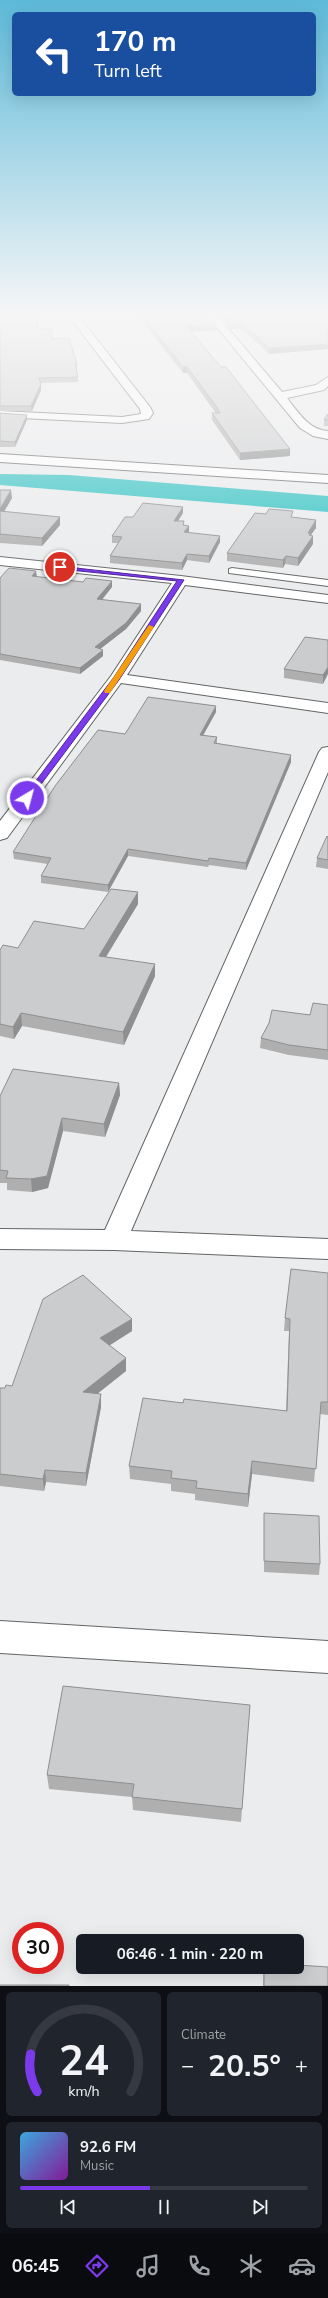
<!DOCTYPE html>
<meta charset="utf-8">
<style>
body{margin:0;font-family:"Nunito Sans",sans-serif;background:#20242c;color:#f1f3f6;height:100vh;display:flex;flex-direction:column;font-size:15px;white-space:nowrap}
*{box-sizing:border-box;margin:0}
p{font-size:13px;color:#9ea1a6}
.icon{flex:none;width:22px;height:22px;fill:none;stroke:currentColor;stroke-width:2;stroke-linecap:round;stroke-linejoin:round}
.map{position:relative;height:1986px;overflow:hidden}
.sheet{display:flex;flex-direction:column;gap:6px;padding:6px;background:#0d0f14;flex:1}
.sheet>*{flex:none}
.guide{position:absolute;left:12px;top:12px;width:304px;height:84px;border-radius:6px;box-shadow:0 4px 16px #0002;background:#1a4fa0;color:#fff;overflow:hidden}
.speed{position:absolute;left:12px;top:1922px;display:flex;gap:8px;font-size:20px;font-weight:700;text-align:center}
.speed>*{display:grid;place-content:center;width:52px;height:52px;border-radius:50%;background:#171b24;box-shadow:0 4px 16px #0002;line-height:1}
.speed .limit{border:6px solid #d22;background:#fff;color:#111}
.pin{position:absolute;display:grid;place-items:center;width:34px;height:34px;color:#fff;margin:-17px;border:2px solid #fff;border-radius:50%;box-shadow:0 1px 4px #0007}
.me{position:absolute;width:44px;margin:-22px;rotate:37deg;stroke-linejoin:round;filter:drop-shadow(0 0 3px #0008)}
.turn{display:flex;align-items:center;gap:14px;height:84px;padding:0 16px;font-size:18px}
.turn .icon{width:52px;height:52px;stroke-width:2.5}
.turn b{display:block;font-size:28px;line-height:34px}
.big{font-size:30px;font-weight:700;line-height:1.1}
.sheet .widget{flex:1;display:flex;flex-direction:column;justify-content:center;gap:6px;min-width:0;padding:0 14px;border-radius:6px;background:#20242c}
.sheet .dial{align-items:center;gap:0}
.dial svg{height:104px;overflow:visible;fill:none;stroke:#363941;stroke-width:7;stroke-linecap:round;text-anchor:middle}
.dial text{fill:#f1f3f6;stroke:none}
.song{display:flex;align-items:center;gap:12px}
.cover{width:48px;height:48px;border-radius:6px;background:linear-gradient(135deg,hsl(200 70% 55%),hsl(290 70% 35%))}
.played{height:4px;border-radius:2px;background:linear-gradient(90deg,#7c3aed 45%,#363941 45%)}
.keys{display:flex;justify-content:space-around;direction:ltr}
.heat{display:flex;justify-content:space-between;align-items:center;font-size:22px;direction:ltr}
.sheet .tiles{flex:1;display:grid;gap:6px;grid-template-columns:1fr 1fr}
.widget:last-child{grid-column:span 2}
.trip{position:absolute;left:76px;top:1934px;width:228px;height:40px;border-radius:6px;background:#171b24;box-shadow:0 4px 16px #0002;font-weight:700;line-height:40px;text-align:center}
.menu{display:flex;height:64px;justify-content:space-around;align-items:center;background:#090b0e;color:#9ea1a6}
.menu .icon{width:28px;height:28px}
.menu .active{color:#7c3aed}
.menu b{font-size:18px;color:#f1f3f6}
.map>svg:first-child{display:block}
</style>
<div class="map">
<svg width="328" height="1986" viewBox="0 0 328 1986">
<rect width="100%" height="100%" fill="#ebeced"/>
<path fill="#2dc1c1" d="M 0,474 L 69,475 L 328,496 L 328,512 L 0,485 Z"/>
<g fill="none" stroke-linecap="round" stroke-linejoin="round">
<defs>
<path id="service" d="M 232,568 L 328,580 L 328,586 L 229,573 L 229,569 Z"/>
<path id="minor" d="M 67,314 L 77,314 L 150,407 L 153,413 L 149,419 L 122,423 L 0,417 L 0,411 L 122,417 L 141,414 L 140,409 Z
M 206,314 L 216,314 L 282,392 L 316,385 L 328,377 L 328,386 L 324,390 L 287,398 C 298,412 309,430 328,431 L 328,439 L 313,436 L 300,428 Z
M 0,454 L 328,475 L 328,483 L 0,462 Z
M 0,557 L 181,576 L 328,595 L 328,603 L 185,585 L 127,675 L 328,703 L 328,713 L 121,683 L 7,838 L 0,840 L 0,821 L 111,676 L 172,583 L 0,565 Z
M 328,747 L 328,772 L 131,1231 L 328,1239 L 328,1259 L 114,1250 L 0,1249 L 0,1229 L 105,1230 L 319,752 L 322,748 Z
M 0,1621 L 328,1641 L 328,1673 L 0,1653 Z"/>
</defs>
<use href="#service" stroke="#636465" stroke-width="2"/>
<use href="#minor" stroke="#636465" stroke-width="2"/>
<use href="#service" fill="#fff" fill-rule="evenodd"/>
<use href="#minor" fill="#fff" fill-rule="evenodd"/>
</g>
<path fill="#afafb0" d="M 0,314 L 39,314 L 37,328 L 52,339 L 77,364 L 77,369 L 76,369 L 78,377 L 78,382 L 41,383 L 41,390 L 32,411 L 0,411 Z
M 136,314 L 209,314 L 217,330 L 190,332 L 290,456 L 240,460 L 212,420 L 212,413 L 216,413 L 215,412 L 187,373 L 183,373 Z
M 218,314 L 288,314 L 290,315 L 328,314 L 328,349 L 269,354 L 242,329 L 231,329 Z
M 0,413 L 27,415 L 27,420 L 15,447 L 0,447 Z
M 328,414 L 328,426 L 324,426 L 324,419 Z
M 0,490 L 12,498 L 4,512 L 60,517 L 60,525 L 42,546 L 0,543 Z
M 183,513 L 178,521 L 184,526 L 189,533 L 220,536 L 220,542 L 209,563 L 187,560 L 182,570 L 110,563 L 110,556 L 118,543 L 112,543 L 112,536 L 133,517 Z
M 293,517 L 316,520 L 316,528 L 311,535 L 313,536 L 313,544 L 298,566 L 285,564 L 283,568 L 227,561 L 227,553 Z
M 36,577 L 112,587 L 102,600 L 141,611 L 126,629 L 100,649 L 103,656 L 80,674 L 0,660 L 0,578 Z
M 328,640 L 323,684 L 284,678 L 284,669 Z
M 216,712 L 203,736 L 217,737 L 217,743 L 291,762 L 246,870 L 209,865 L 208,867 L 128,856 L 108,892 L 41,883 L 41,876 L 48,864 L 14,859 L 13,852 L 125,734 Z
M 328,837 L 328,869 L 316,867 L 317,858 Z
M 138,904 L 106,957 L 155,976 L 124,1045 L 22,1026 L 14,1039 L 0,1036 L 0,950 L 18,948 L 84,929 Z
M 328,1005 L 328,1060 L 289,1055 L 260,1048 L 261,1038 L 310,1015 Z
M 119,1083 L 120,1095 L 105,1137 L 63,1131 L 48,1188 L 32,1192 L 7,1190 L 7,1183 L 0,1183 L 0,1096 Z
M 328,1273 L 328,1415 L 320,1414 L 314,1482 L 252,1474 L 248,1507 L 195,1500 L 195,1494 L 171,1491 L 171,1484 L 130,1479 L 129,1466 L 183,1403 L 286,1411 L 289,1331 L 284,1331 L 285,1318 Z
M 132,1319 L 132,1331 L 109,1346 L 126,1358 L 126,1371 L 97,1394 L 101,1394 L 101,1407 L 86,1486 L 46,1482 L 44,1491 L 0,1486 L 0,1388 L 5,1388 L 12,1386 Z
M 264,1513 L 320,1564 L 319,1575 L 264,1572 Z
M 250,1705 L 241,1822 L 133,1810 L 132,1797 L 49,1789 L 47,1775 Z
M 264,1967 L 328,1986 L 263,1986 Z"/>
<path fill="#8e8f90" d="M 38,314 L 39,314 L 37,333 L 37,328 Z
M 242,323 L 242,329 L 231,329 L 231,324 Z
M 217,324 L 217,330 L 186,332 L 186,326 Z
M 328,344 L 328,349 L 269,354 L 269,348 Z
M 183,367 L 187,367 L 187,373 L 183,373 Z
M 41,384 L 41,390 L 32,411 L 31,406 Z
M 27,415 L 27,420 L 15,447 L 15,442 Z
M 290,449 L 290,456 L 240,460 L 240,453 Z
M 11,490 L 12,498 L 0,518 L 0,509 Z
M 183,507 L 183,513 L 174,527 L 174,521 Z
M 60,517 L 60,525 L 42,546 L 42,538 Z
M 316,520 L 316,528 L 310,536 L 313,536 L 313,544 L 298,566 L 298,558 L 308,533 Z
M 189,526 L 189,533 L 184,539 L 184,532 Z
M 220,536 L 220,542 L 209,563 L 209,556 Z
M 187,554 L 187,560 L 182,570 L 182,563 Z
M 286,556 L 285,564 L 283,568 L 283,560 Z
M 36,571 L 37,577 L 32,576 Z
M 112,581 L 112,587 L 97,605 L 97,599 Z
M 141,604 L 141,611 L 126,629 L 95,653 L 95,647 Z
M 103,650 L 103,656 L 80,674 L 80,668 Z
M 328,667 L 328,674 L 323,684 L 323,675 Z
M 216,706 L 216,712 L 199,742 L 200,735 Z
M 291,755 L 291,762 L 246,870 L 246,863 Z
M 128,849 L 128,856 L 108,892 L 108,885 Z
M 138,892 L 138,904 L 99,968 L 99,956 Z
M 155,964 L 155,976 L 124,1045 L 123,1032 Z
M 21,1013 L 22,1026 L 14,1039 L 13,1027 Z
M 119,1083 L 120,1095 L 105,1137 L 104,1124 Z
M 62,1118 L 63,1131 L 48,1188 L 32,1192 L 31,1179 Z
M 132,1319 L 132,1331 L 100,1351 L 100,1338 Z
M 126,1358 L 126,1371 L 83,1405 L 83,1392 Z
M 101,1394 L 101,1407 L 86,1486 L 86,1473 Z
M 252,1461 L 252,1474 L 248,1507 L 248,1494 Z
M 45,1470 L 46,1482 L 44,1491 L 43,1479 Z"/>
<path fill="#cbcccd" stroke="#8e8f90" d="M 0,314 L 38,314 L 37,328 L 52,329 L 52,339 L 69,338 L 77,364 L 75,364 L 78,377 L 39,378 L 41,384 L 31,406 L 0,406 Z
M 141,314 L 209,314 L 217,324 L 186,326 L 221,367 L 226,367 L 290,449 L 240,453 L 212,413 L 220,413 L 216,406 L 187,367 L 183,367 Z
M 223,314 L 288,314 L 290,315 L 292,314 L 328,314 L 328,344 L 269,348 L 242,323 L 231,324 Z
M 0,413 L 27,415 L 15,442 L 0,441 Z
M 328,414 L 328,420 L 324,419 Z
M 0,490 L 11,490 L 0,509 Z
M 143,503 L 183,507 L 174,521 L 184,521 L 183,525 L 189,526 L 184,532 L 220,536 L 209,556 L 187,554 L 182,563 L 110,556 L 122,537 L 112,536 L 125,517 L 133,517 Z
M 269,509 L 293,511 L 291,517 L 316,520 L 308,533 L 310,534 L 309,535 L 313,536 L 298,558 L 286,556 L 283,560 L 227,553 L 255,513 L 266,514 Z
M 0,511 L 60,517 L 42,538 L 0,534 Z
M 9,568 L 36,571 L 32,576 L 83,582 L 86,578 L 112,581 L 97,599 L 141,604 L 126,623 L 95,647 L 103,650 L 80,668 L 0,654 L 0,578 Z
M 305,637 L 328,640 L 328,667 L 323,675 L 284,669 Z
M 148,697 L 216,706 L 200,735 L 217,737 L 214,743 L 291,755 L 246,863 L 209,858 L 208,861 L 128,849 L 108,885 L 41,876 L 51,858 L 13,852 L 55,786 L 98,730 L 125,734 Z
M 327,836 L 328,837 L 328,860 L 317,858 Z
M 111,889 L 138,892 L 99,956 L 155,964 L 123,1032 L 21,1013 L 13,1027 L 0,1024 L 0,950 L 3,945 L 18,948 L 34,921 L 84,929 Z
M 313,1003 L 328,1005 L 328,1050 L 289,1045 L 261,1038 L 269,1023 L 272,1010 L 310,1015 Z
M 13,1069 L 119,1083 L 104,1124 L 62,1118 L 47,1176 L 31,1179 L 6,1178 L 8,1171 L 0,1170 L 0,1096 Z
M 291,1269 L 328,1273 L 328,1402 L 321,1402 L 316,1469 L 252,1461 L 248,1494 L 196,1488 L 197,1481 L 171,1478 L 172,1471 L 129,1466 L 143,1398 L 183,1403 L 184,1399 L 287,1411 L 290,1319 L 285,1318 Z
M 83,1275 L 132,1319 L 100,1338 L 126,1358 L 83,1392 L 101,1394 L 86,1473 L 45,1470 L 43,1479 L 0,1474 L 0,1388 L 5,1388 L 6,1385 L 12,1386 L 43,1299 Z
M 264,1513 L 319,1516 L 320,1564 L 264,1561 Z
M 63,1686 L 250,1705 L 242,1809 L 132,1797 L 134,1784 L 47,1775 Z
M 297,1965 L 328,1967 L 328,1986 L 264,1986 L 264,1967 L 297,1967 Z
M 0,1985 L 69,1985 L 69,1986 L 0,1986 Z"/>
<linearGradient id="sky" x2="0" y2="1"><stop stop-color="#5db9d8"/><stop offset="0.53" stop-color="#f6f6f7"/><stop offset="1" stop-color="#f6f6f7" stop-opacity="0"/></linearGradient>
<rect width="328" height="592" fill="url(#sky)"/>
<path fill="#7c3aed" stroke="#51269a" d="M 58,566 L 184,580 L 119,680 L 30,799 L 27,800 L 23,798 L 114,677 L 177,581 L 60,569 Z"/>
<path fill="#f59e0b" d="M 149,625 L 154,627 L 110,693 L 105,693 L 104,691 Z"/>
</svg>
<div class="speed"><div class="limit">30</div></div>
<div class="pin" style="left:60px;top:567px;background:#d93025"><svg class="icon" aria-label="arrive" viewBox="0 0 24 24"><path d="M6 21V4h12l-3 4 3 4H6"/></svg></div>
<svg class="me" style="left:27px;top:798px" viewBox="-20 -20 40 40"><circle r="17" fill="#7c3aed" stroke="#fff" stroke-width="3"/><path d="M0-11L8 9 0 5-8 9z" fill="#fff"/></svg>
<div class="trip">06:46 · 1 min · 220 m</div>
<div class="guide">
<div class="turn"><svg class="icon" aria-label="left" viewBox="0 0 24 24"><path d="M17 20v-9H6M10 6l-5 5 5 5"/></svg><div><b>170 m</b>Turn left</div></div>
</div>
</div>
<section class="sheet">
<div class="tiles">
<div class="widget dial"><svg viewBox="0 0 100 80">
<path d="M14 69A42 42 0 1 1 86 69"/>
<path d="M14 69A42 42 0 0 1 9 40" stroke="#7c3aed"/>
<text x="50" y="56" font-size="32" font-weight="700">24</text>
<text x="50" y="72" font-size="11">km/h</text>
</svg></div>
<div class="widget"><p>Climate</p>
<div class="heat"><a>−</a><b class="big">20.5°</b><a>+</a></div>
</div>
<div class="widget">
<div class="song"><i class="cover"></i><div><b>92.6 FM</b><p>Music</p></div></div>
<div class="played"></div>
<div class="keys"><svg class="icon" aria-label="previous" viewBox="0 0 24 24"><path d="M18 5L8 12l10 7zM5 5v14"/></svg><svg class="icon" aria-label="pause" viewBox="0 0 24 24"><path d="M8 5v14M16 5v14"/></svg><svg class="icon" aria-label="next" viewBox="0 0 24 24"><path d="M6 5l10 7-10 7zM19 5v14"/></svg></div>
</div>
</div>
</section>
<nav class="menu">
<b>06:45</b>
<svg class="icon active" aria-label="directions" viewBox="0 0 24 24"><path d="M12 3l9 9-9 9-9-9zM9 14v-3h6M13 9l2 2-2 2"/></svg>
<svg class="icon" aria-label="music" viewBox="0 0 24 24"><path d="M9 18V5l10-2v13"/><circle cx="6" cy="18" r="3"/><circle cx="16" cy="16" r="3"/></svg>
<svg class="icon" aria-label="phone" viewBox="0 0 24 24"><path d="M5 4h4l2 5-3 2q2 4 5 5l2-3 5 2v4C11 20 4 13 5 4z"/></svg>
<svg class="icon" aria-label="climate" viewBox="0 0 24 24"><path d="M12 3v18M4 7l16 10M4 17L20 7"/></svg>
<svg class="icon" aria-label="car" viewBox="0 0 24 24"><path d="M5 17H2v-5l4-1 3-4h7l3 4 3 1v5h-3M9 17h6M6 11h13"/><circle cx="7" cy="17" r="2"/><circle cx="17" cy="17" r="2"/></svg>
</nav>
